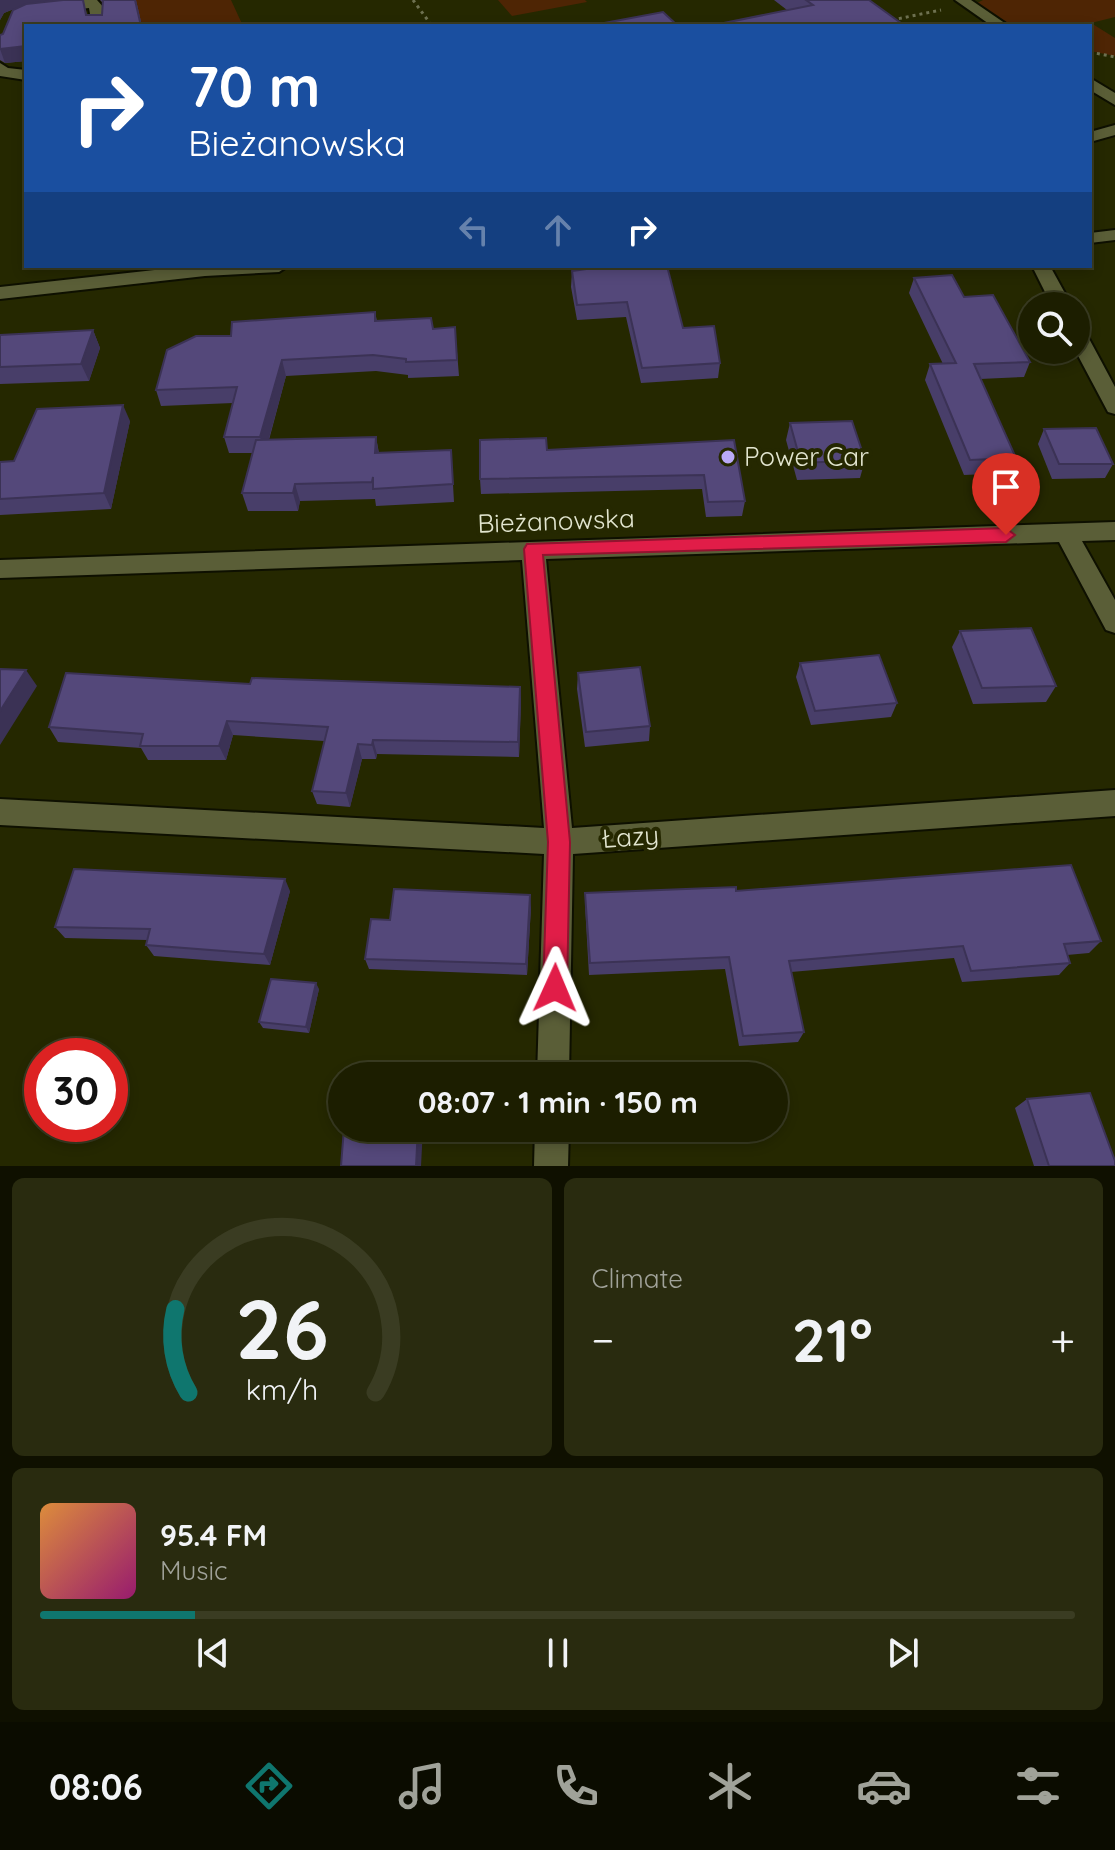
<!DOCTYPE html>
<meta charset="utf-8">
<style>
body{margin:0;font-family:Quicksand,sans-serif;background:#292b0f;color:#f1f3f6;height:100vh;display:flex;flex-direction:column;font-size:30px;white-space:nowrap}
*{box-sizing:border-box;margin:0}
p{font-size:26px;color:#a0a299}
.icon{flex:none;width:44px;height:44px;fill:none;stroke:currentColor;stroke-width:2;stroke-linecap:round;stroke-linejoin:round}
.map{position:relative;height:1166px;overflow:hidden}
.drawer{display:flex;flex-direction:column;gap:12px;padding:12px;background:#0f1000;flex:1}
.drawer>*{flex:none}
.guide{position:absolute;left:24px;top:24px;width:1068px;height:244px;border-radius:0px;box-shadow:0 4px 12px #0003,0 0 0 2px #3a3c22;background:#1a4fa0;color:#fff;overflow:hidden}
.fabs{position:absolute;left:1018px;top:292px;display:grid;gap:16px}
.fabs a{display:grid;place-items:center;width:72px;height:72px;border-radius:50%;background:#1c1e00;box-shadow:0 4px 12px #0003,0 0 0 2px #3a3c22;font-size:40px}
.speed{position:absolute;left:24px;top:1038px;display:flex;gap:16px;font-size:40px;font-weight:700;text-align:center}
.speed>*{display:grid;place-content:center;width:104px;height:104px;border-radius:50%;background:#1c1e00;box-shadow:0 4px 12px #0003,0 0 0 2px #3a3c22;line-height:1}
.speed .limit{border:12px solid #d22;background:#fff;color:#111}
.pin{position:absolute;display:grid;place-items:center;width:68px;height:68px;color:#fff;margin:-82px -34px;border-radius:50% 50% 50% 0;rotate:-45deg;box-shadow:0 0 8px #0007}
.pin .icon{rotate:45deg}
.me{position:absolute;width:88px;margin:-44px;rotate:1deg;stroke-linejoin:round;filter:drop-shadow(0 0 6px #0008)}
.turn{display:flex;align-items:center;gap:28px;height:168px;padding:0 32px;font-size:36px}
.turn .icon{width:104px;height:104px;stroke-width:2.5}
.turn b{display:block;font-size:56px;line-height:68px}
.lanes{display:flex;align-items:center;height:76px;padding:0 32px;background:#0003;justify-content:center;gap:40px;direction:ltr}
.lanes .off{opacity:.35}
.big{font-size:60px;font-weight:700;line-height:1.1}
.drawer .card{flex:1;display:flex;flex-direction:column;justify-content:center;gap:12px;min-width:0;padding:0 28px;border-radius:12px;background:#292b0f}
.drawer .dial{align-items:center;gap:0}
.dial svg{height:208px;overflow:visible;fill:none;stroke:#3a3c22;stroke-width:7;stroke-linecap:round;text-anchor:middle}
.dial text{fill:#f1f3f6;stroke:none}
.song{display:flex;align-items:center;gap:24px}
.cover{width:96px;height:96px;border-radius:12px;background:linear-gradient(135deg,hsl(30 70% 55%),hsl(320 70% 35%))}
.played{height:8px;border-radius:4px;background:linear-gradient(90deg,#0f766e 15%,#3a3c22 15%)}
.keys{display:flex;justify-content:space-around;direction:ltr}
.heat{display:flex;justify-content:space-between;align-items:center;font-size:44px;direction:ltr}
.drawer .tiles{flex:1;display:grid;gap:12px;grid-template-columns:1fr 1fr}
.card:last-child{grid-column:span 2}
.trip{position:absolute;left:328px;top:1062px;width:460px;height:80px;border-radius:40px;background:#1c1e00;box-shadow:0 4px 12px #0003,0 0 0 2px #3a3c22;font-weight:700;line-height:80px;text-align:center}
.tab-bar{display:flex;height:128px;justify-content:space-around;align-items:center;background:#0b0c00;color:#a0a299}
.tab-bar .icon{width:56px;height:56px}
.tab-bar .selected{color:#0f766e}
.tab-bar b{font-size:36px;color:#f1f3f6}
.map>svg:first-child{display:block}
</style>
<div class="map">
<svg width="1115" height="1166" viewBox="0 0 1115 1166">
<rect width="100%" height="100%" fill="#252800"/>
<path fill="#4e2504" d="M 132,0 L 231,0 L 243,26 L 128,26 Z
M 498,0 L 585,0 L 587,2 L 512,16 Z
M 983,0 L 1115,0 L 1115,17 L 1091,23 L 1115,38 L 1115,56 L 1090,51 L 1090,26 L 1012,26 L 977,3 Z"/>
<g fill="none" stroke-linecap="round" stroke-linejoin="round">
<defs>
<path id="minor" d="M 83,0 L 97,0 L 105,9 L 106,26 L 92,26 L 89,8 L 52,12 L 45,8 Z
M 955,0 L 971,0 L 1009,26 L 992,26 Z
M 0,63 L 8,68 L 26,70 L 26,80 L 0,76 Z
M 1090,78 L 1115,93 L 1115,105 L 1090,90 Z
M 1115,125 L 1115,135 L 1090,142 L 1090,132 Z
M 1115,230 L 1115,240 L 1090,243 L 1090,233 Z
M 191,266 L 288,266 L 279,272 L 205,276 L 0,299 L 0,287 Z
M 1032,266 L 1050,266 L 1072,306 L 1052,306 Z
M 1076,327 L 1086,333 L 1115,387 L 1115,414 L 1108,412 L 1075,350 Z
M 1115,522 L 1115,540 L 1082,541 L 1115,600 L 1115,633 L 1106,630 L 1059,542 L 546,559 L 572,828 L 1115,790 L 1115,816 L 573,854 L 569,1076 L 537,1076 L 544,854 L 0,825 L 0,799 L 544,828 L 522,560 L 0,578 L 0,560 Z
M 535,1128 L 569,1128 L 568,1166 L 534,1166 Z"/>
</defs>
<use href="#minor" stroke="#0e1000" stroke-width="4"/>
<path stroke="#6e7150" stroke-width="3" stroke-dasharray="3 4" stroke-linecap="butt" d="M 413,0 L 432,26
M 892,20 L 941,10
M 469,26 L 482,26
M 1090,52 L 1115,57"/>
<use href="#minor" fill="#5a5e37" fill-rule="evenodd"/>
</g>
<path fill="#483e69" d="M 0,0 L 83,0 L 87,15 L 102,15 L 103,3 L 100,0 L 136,0 L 142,26 L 26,26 L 26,61 L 5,63 L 0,60 L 0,35 L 3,34 L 13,10 L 26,4 L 34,3 L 26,4 L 4,13 L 0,20 Z
M 774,0 L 871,0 L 787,10 Z
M 605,266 L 667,266 L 683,328 L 720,363 L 718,378 L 641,383 L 626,317 L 577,320 L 571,287 L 572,271 L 605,267 Z
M 914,278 L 964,297 L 1030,362 L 1024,377 L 980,379 L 1016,458 L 1009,473 L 964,475 L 925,380 L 930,364 L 943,364 L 909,293 Z
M 375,312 L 377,321 L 433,329 L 455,327 L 459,376 L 408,378 L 408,375 L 376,371 L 286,376 L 269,440 L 376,437 L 379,453 L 452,467 L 454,502 L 376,506 L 375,499 L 300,501 L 298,511 L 248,511 L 242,493 L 253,453 L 229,453 L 224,437 L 233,403 L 161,406 L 156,390 L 231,336 Z
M 93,330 L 100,348 L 89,381 L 0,384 L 0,335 Z
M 130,421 L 111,509 L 0,515 L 0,462 L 14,461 Z
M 790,423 L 865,460 L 860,478 L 797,480 L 786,440 Z
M 1044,429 L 1113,464 L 1105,478 L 1052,479 L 1038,444 Z
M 734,440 L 745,501 L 742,516 L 706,517 L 702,489 L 481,494 L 480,479 L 547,450 Z
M 960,631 L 1056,686 L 1046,702 L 973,704 L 952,647 Z
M 800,663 L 897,703 L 891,717 L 811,725 L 796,677 Z
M 578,673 L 650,726 L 649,741 L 585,747 L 577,689 Z
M 250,684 L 520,687 L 521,702 L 519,757 L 377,754 L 376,759 L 362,759 L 350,807 L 317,804 L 312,791 L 324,741 L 233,735 L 226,760 L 148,760 L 141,748 L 58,742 L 49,727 Z
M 290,891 L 270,965 L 154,956 L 146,945 L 147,940 L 65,938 L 55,927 Z
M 736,891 L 1101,941 L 1089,953 L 1067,955 L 1070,963 L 1059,975 L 962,982 L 954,958 L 791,972 L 804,1032 L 798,1042 L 739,1046 L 725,969 L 589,975 L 585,905 L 585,893 Z
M 531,907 L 527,975 L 369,969 L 365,959 L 390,920 Z
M 319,989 L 309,1033 L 263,1028 L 259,1022 Z
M 1027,1099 L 1115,1166 L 1034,1166 L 1015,1108 Z"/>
<path fill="#3b3255" d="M 0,0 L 67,0 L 26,4 L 4,13 L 0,20 Z
M 26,46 L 26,61 L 5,63 L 0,49 Z
M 93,330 L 100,348 L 89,381 L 81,364 Z
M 282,360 L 286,376 L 265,453 L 260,437 Z
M 123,405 L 130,421 L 111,509 L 104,493 Z
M 376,437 L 379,455 L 375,453 Z
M 295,484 L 300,501 L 298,511 L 293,493 Z
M 26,670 L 37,686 L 0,745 L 0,711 Z
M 520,687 L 521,702 L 519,757 L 518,742 Z
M 227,721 L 233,735 L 226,760 L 219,746 Z
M 373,740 L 377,754 L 376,759 L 372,745 Z
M 358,744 L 362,759 L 350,807 L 346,793 Z
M 285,879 L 290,891 L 270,965 L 264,954 Z
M 530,895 L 531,907 L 527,975 L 526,964 Z
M 316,983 L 319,989 L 309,1033 L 306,1027 Z
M 418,1128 L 423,1128 L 421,1166 L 416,1166 Z"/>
<path fill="#54487a" stroke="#3b3255" stroke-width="2" d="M 63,0 L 83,0 L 86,15 L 102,15 L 103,0 L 135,0 L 141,26 L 26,26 L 26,46 L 0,49 L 0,35 L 3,34 L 13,10 L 26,4 Z
M 806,0 L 869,0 L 905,26 L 709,26 L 813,5 Z
M 663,12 L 678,26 L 588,26 Z
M 608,266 L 667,266 L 683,328 L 714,326 L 720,363 L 642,368 L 627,302 L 577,305 L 572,271 Z
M 952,275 L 964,297 L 993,295 L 1030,362 L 974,364 L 1016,458 L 970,460 L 930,364 L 956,363 L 914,278 Z
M 375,312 L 375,321 L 431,318 L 433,329 L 455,327 L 457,360 L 406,362 L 406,359 L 373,355 L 282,360 L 260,437 L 224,437 L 237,387 L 156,390 L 167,350 L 196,336 L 231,336 L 232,322 Z
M 93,330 L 81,364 L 0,367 L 0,335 Z
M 123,405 L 104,493 L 0,499 L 0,462 L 14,461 L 37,409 Z
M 852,421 L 865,460 L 801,463 L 790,423 Z
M 1096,428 L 1113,464 L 1059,464 L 1044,429 Z
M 376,437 L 375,453 L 451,450 L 453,484 L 373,489 L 373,477 L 372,482 L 295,484 L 293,493 L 242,493 L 256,440 Z
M 546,438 L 547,450 L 734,440 L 745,501 L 708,502 L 704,475 L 480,479 L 480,440 Z
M 1031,628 L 1056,686 L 982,688 L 960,631 Z
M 879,655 L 897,703 L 815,711 L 800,663 Z
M 640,667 L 650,726 L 586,732 L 578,673 Z
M 0,669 L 26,670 L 0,711 Z
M 66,673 L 250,684 L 252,678 L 520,687 L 518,742 L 373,740 L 372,745 L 358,744 L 346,793 L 312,791 L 328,727 L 227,721 L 219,746 L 140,746 L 143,734 L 49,727 Z
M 1071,865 L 1101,941 L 1064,944 L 1070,963 L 971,971 L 963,946 L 789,961 L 804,1032 L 743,1036 L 729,957 L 590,963 L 585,893 L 736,887 L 736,891 Z
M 74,869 L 285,879 L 264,954 L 146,945 L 150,929 L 55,927 Z
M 394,889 L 530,895 L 526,964 L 365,959 L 371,919 L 390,920 Z
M 271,979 L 316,983 L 306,1027 L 259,1022 Z
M 1090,1093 L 1115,1161 L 1115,1166 L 1049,1166 L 1027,1099 Z
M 344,1128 L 418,1128 L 416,1166 L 341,1166 Z"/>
<path fill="#e11d48" stroke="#92132f" stroke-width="2" d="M 1006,528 L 1015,535 L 1006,542 L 543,555 L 570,842 L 567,988 L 564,997 L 555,1000 L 547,997 L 543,988 L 548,842 L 524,549 L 527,544 Z"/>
<circle fill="#baaaf6" stroke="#252800" stroke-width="3" cx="728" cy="457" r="8"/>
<g text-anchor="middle" stroke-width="8" stroke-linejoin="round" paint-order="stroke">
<g font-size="26" fill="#e2e5cf" stroke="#252800" text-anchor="start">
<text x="744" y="466">Power Car</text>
</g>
<g font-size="26" fill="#e2e5cf" stroke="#252800">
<text transform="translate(556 521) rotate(-2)" y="9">Bieżanowska</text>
<text transform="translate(630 837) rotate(-4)" y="9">Łazy</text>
</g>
</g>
</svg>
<div class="fabs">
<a><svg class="icon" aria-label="search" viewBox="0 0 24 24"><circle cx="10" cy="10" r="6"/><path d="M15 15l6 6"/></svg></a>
</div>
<div class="speed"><div class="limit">30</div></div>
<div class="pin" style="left:1006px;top:535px;background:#d93025"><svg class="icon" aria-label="arrive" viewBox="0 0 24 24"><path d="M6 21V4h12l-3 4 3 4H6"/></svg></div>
<svg class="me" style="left:555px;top:988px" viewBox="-20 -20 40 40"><path d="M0-17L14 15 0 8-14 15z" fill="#e11d48" stroke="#fff" stroke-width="4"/></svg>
<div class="trip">08:07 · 1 min · 150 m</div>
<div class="guide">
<div class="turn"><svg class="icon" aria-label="right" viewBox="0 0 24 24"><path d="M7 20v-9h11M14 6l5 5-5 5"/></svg><div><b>70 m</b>Bieżanowska</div></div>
<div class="lanes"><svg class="icon off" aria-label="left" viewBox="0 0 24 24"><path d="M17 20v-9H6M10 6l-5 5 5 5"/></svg><svg class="icon off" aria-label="ahead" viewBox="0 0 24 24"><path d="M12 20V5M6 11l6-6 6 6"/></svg><svg class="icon" aria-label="right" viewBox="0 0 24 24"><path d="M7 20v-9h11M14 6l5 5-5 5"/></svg></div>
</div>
</div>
<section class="drawer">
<div class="tiles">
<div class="card dial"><svg viewBox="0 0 100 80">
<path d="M14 69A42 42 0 1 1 86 69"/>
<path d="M14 69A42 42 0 0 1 9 37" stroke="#0f766e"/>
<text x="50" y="56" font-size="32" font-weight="700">26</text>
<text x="50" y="72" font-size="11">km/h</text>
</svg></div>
<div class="card"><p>Climate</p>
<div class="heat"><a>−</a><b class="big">21°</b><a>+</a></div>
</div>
<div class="card">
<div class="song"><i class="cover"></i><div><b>95.4 FM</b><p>Music</p></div></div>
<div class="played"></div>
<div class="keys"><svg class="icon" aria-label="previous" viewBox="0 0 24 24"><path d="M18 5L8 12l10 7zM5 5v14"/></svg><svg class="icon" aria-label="pause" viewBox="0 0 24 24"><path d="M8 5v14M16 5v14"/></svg><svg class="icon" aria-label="next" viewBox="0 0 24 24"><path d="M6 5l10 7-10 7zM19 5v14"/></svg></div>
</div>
</div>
</section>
<nav class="tab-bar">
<b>08:06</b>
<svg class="icon selected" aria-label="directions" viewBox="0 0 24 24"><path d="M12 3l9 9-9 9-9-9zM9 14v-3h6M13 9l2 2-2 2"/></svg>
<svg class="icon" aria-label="music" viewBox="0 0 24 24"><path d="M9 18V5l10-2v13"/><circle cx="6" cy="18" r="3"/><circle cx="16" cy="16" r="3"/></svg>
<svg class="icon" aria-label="phone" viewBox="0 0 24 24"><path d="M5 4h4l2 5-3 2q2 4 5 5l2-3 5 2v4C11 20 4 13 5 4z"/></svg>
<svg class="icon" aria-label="climate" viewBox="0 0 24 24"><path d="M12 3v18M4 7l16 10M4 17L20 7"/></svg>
<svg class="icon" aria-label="car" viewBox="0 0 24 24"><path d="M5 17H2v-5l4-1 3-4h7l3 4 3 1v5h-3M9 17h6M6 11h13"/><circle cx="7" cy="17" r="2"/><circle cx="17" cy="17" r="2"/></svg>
<svg class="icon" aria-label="filters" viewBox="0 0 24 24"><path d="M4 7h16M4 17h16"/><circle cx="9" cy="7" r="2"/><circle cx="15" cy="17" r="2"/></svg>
</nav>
